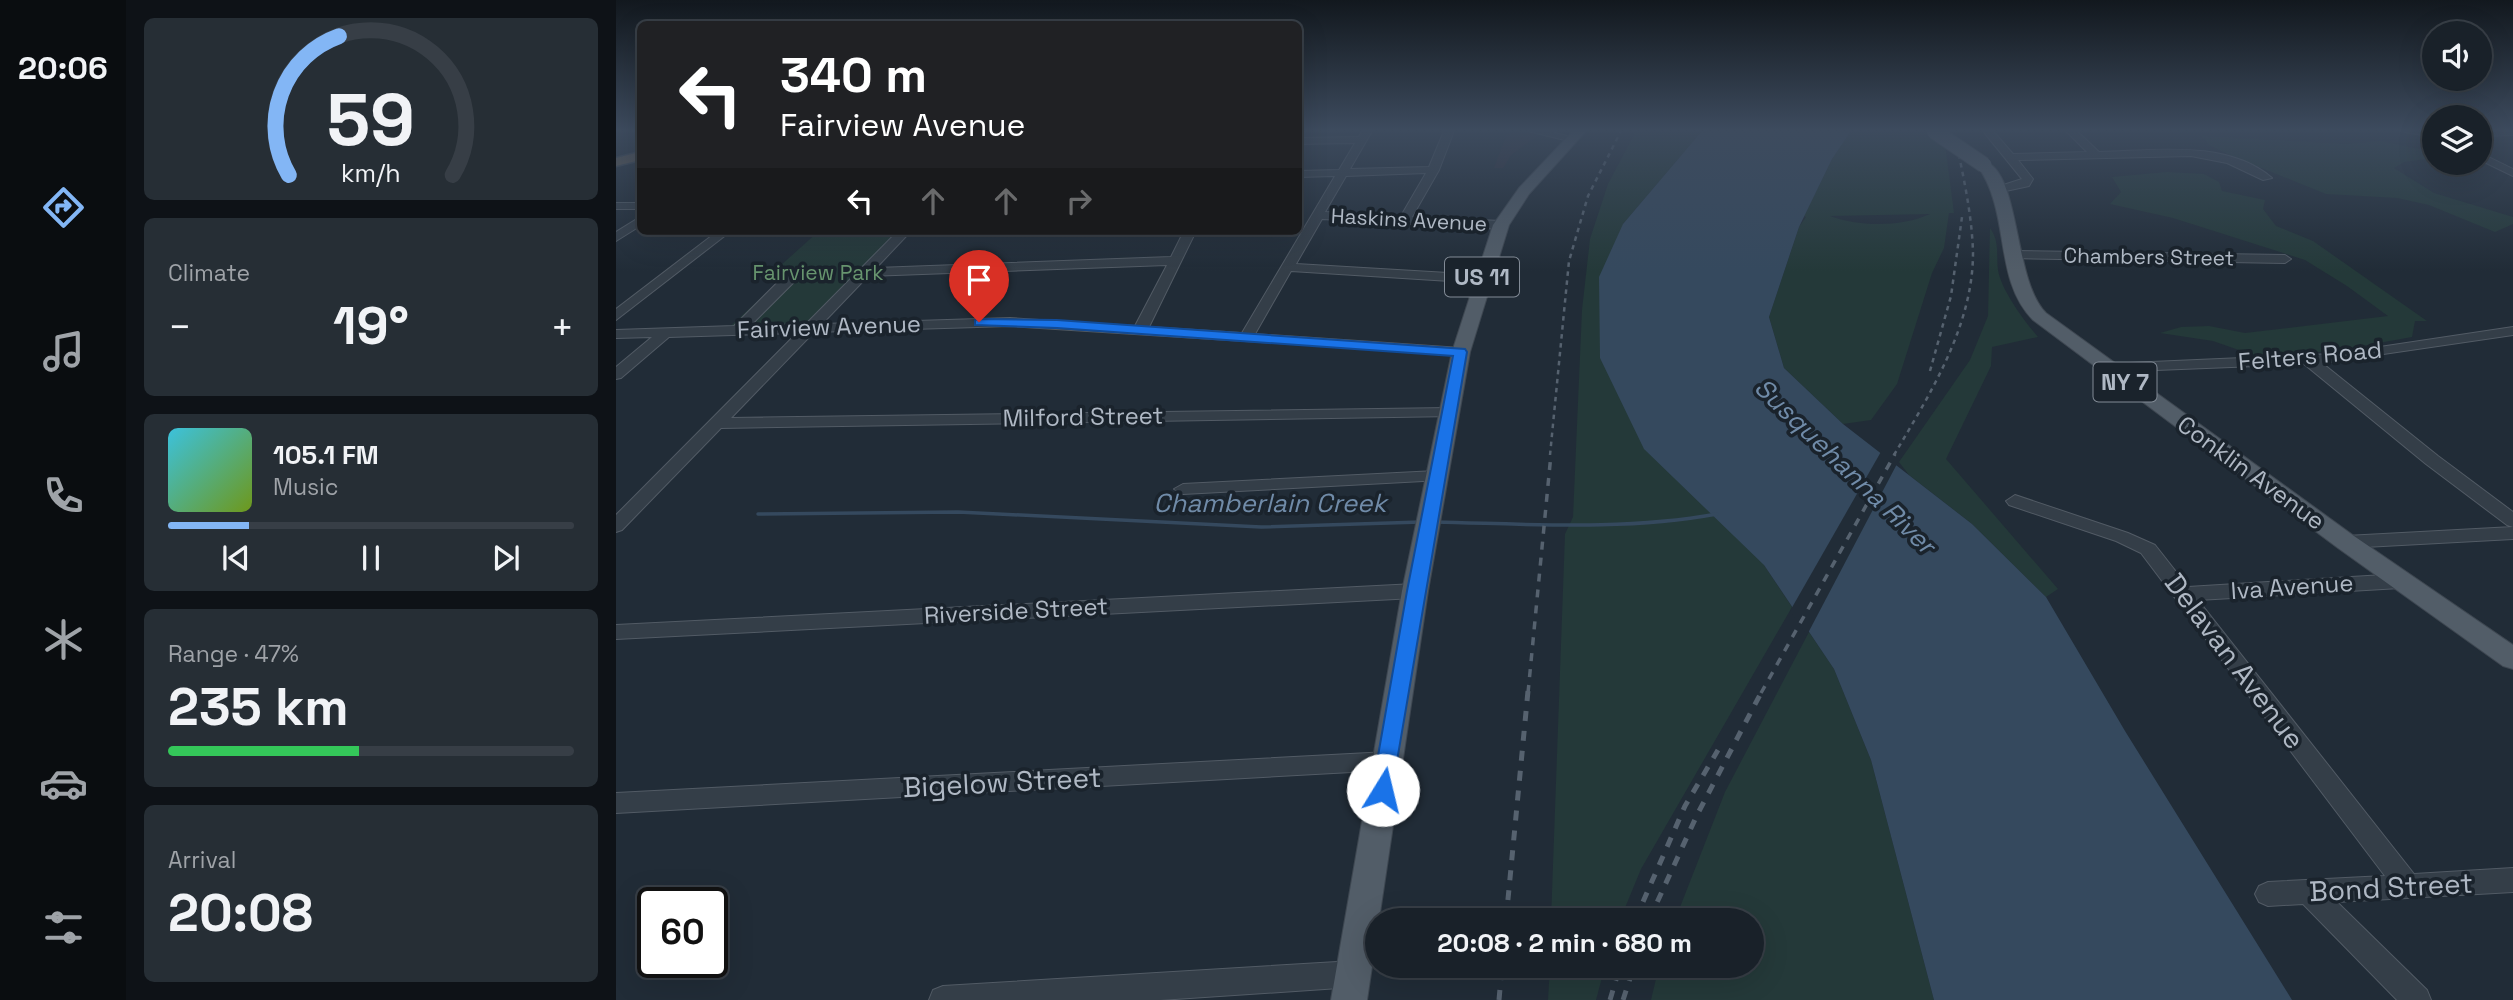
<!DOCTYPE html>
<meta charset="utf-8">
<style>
body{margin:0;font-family:"Space Grotesk",sans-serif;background:#262e35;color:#f1f3f6;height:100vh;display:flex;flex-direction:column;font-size:26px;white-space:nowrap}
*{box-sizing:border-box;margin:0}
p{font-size:23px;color:#9fa3a8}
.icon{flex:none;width:38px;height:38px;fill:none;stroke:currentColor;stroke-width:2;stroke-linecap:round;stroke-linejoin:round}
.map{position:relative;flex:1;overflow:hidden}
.panel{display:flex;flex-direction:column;gap:18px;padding:18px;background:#0e1217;width:490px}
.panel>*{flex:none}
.guide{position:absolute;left:21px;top:21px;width:665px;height:214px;border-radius:10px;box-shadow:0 7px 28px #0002,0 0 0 2px #373e46;background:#202124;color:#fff;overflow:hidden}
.controls{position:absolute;left:1806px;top:21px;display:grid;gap:14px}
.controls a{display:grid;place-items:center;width:70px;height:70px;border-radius:50%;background:#192129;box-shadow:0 7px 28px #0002,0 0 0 2px #373e46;font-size:35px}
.speed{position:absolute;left:21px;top:887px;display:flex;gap:14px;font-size:35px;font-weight:700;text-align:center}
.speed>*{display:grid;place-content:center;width:91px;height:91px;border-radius:50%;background:#192129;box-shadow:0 7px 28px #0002,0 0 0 2px #373e46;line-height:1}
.speed .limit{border:4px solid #111;border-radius:10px;background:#fff;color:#111}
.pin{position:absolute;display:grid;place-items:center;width:60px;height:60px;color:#fff;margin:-72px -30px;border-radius:50% 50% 50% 0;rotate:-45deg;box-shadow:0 0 7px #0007}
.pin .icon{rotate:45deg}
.me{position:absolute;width:77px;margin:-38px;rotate:9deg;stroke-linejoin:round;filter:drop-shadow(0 0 5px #0008)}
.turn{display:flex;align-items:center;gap:24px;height:147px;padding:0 28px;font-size:32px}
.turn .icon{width:91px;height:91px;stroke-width:2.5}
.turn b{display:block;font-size:49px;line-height:60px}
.lanes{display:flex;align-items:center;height:66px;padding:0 28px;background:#0003;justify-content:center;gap:35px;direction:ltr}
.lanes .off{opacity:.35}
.big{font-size:52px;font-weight:700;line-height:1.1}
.panel .widget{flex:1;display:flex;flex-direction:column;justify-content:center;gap:10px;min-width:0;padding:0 24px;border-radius:10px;background:#262e35}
.panel .dial{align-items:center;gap:0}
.dial svg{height:182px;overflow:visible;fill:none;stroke:#373e46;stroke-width:7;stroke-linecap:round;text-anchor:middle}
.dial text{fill:#f1f3f6;stroke:none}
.song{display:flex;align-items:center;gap:21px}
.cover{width:84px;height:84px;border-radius:10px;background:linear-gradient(135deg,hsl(190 70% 55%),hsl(80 70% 35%))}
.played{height:7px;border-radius:4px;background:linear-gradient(90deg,#83b6f5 20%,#373e46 20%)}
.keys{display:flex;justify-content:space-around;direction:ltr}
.heat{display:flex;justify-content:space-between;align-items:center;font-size:38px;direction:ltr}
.charge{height:10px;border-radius:5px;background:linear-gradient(90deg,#34c759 47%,#373e46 0)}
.trip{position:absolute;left:749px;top:908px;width:399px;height:70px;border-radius:35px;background:#192129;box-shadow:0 7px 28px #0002,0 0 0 2px #373e46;font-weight:700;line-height:70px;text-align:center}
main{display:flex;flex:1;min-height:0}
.tab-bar{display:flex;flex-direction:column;width:126px;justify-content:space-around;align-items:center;background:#0a0d10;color:#9fa3a8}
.tab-bar .icon{width:49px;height:49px}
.tab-bar .on{color:#83b6f5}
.tab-bar b{font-size:32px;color:#f1f3f6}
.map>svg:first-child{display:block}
</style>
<main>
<nav class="tab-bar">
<b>20:06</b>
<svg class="icon on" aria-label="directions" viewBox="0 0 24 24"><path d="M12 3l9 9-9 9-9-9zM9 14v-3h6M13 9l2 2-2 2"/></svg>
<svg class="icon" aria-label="music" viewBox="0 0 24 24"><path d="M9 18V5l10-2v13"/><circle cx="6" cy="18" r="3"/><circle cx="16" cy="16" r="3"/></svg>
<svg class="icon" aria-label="phone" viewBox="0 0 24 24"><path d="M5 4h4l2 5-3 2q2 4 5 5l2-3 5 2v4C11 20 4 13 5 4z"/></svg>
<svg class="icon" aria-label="climate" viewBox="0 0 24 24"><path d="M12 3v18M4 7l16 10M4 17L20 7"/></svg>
<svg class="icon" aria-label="car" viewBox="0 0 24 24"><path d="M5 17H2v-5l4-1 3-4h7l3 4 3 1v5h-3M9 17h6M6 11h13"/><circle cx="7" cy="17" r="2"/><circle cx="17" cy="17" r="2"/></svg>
<svg class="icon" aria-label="filters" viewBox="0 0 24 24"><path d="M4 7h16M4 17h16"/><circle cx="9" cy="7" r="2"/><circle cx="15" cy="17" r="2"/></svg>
</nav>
<section class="panel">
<div class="widget dial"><svg viewBox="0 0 100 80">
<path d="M14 69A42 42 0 1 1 86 69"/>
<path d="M14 69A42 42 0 0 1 36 8" stroke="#83b6f5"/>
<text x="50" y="56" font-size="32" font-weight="700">59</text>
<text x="50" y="72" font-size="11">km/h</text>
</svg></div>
<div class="widget"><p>Climate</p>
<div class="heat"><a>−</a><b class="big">19°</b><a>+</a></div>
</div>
<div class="widget">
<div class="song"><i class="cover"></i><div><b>105.1 FM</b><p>Music</p></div></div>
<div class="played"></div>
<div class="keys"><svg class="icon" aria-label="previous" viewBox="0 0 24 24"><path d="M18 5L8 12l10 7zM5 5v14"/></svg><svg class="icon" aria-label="pause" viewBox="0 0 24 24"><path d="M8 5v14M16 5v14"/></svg><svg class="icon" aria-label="next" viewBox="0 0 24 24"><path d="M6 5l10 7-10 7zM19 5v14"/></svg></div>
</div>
<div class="widget"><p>Range · 47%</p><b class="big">235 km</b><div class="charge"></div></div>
<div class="widget"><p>Arrival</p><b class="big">20:08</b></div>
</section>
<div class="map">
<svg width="1897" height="1000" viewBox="0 0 1897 1000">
<rect width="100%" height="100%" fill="#212c37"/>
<path fill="#2d2c39" d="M 892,131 L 928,131 L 895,155 L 887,168 L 878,168 Z"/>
<path fill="#243939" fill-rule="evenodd" d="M 1020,131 L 1086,131 L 1007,224 L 1148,565 L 1176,607 L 1025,869 L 1004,920 L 935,920 L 949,534 L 957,517 L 966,310 L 974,239 L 992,184 Z
M 1235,131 L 1308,131 L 1329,144 L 1338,213 L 1333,213 L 1328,248 L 1316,273 L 1281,384 L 1255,420 L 1227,424 L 1168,368 L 1153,317 L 1183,227 L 1190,217 L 1188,216 L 1216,159 ZM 1314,214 C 1286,227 1243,227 1214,216 Z
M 1586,136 L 1731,144 L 1764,141 L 1818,152 L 1818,158 L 1788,162 L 1778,168 L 1818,193 L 1897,217 L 1897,224 L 1879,232 L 1813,205 L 1781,198 L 1710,194 L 1616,156 L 1593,145 Z
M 1551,172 L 1588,174 L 1603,182 L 1606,191 L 1649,200 L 1647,209 L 1660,226 L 1697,241 L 1811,321 L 1799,321 L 1796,337 L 1718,351 L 1640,356 L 1597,341 L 1544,333 L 1565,327 L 1593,326 L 1629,333 L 1772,316 L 1731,286 L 1689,260 L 1557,218 L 1494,204 L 1505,192 L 1496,177 Z
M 1374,228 C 1384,242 1380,254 1382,270 C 1385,290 1409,322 1422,337 L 1376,347 L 1375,366 L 1330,459 L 1442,589 L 1430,597 L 1356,524 L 1293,475 L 1283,462 L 1354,360 L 1372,316 Z
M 203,231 L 288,231 L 193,328 L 110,330 L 169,276 L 154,275 Z
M 1193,632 L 1218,669 L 1255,760 L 1318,1000 L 1035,1000 L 1043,966 L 1136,966 L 1136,920 L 1059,920 L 1109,792 Z
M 934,966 L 989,966 L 980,1000 L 932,1000 Z"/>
<path fill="#35495e" d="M 1086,131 L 1235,131 L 1216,159 L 1183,227 L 1153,317 L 1168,368 L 1227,424 L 1356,524 L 1430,597 L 1509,731 L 1676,1000 L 1318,1000 L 1255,760 L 1218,669 L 1148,565 L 1028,449 L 984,358 L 983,277 L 1007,224 Z"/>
<path fill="#212c37" d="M 1266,450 L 1282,462 L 1191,635 L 1174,611 Z"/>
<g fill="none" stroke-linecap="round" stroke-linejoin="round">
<path stroke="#35495e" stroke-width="3.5" d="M 142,514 L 342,512 L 645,527 L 805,522
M 819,522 C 914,524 1007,531 1101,514"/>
<defs>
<path id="minor" d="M 746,131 L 756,131 L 734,169 L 813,167 L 828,131 L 838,131 L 823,170 L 796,217 L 885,221 L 891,225 L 885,229 L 706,219 L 680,264 L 866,275 L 872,279 L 866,283 L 675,271 L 639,334 L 845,348 L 852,352 L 850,355 L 394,326 L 198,332 L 115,418 L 833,408 L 839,410 L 841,413 L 839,416 L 105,428 L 6,530 L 0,532 L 0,515 L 181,333 L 53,337 L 5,378 L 0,379 L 0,367 L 36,337 L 0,338 L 0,330 L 118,326 L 171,273 L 176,272 L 182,276 L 181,279 L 134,326 L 190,324 L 282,231 L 295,231 L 260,268 L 555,257 L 568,231 L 580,231 L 533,327 L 626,333 L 719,176 L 682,177 L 682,171 L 723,170 L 739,143 L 682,144 L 682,138 L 743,137 ZM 810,173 L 785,216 L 709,212 L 730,176 ZM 551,265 L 519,326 L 394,318 L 206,324 L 252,276 Z
M 912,131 L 932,131 L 962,139 L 957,142 Z
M 1367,131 L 1377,131 L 1397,154 L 1471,152 L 1450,131 L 1461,131 L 1483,152 C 1537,151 1611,139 1656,178 L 1647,180 L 1611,163 L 1575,156 L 1402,160 L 1417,179 L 1413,186 L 1385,192 L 1379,189 L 1381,187 L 1406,179 Z
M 1783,131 L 1818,131 L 1818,137 Z
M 1864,131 L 1897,131 L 1897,135 L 1864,136 Z
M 1864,153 L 1897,169 L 1897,176 L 1864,160 Z
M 0,203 L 24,203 L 24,209 L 0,209 Z
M 24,217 L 24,226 L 0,241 L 0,232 Z
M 102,231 L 115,231 L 0,320 L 0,309 Z
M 1397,251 L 1669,255 L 1675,259 L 1669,263 L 1393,258 L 1391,255 Z
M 1897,327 L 1897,335 L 1706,363 L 1822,456 L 1897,512 L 1897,527 L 1891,525 L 1810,464 L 1688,364 L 1490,372 L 1483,368 L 1490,364 L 1717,354 Z
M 820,471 L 826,472 L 828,476 L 826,480 L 567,494 L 558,489 L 567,484 Z
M 1399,495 L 1512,533 L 1539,545 L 1572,587 L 1784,574 L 1791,576 L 1794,581 L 1791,586 L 1784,588 L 1582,600 L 1798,874 L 1897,868 L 1897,892 L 1721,902 L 1811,990 L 1815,1000 L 1781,1000 L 1687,904 L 1652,906 L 1643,902 L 1639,894 L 1643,886 L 1652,882 L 1769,876 L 1525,553 L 1500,541 L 1393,505 L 1390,501 Z
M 1897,527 L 1897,539 L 1730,548 L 1721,542 L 1730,536 Z
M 799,584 L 806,586 L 809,591 L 806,596 L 799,598 L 0,639 L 0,625 Z
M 772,752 L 780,754 L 783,761 L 780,768 L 772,770 L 0,813 L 0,793 Z
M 738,961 L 748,964 L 752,974 L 748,984 L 738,987 L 544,1000 L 313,1000 L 317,990 L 327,986 Z"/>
<path id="major" d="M 957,131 L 970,131 L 913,194 L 893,225 L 854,352 L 812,591 L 751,1000 L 715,1000 L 786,591 L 836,352 L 877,225 L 903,188 Z
M 1368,161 C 1405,172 1397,281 1430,313 L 1738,536 L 1897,645 L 1897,669 L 1887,666 L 1722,548 L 1417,320 C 1376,278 1396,214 1361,165 Z"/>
<path id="highway" d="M 24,152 L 24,160 L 0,166 L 0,158 Z"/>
</defs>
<use href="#minor" stroke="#525b65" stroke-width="2"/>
<use href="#major" stroke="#3e4751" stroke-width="2"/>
<use href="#highway" stroke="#3f4852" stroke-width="3"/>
<use href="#minor" fill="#343e48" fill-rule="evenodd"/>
<use href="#major" fill="#525d68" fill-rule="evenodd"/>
<use href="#highway" fill="#6e6151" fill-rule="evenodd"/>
<path stroke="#56626f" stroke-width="2.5" stroke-dasharray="4.5 4.5" stroke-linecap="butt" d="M 1314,371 L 1335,296 L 1346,217
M 934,455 L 953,261 L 972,196 L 1005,131
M 1278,455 C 1314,394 1357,326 1357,253 C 1356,212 1346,171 1338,131"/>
<path stroke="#56626f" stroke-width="3.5" stroke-dasharray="8 8" stroke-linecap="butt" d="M 912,693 L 935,454
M 1145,693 L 1279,454"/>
<path stroke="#56626f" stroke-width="5" stroke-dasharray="10 10" stroke-linecap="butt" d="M 890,920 L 912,691
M 1019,920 L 1069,806 L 1102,750
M 1033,920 L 1081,815 L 1146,691
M 883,1000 L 886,966
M 994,1000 L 1004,966
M 1007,1000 L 1018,966"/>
<defs>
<path id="major-bridge" d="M 1318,131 L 1368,165"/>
</defs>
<use href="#major-bridge" stroke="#3e4751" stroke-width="17" stroke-linecap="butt"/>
<use href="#major-bridge" stroke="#525d68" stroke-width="15"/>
</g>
<linearGradient id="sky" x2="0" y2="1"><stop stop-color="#12181e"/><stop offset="0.48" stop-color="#3d4b5e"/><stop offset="1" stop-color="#3d4b5e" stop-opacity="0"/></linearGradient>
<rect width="1897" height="271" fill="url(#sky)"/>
<path fill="#1a73e8" stroke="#114b97" stroke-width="2" d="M 363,319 L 441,320 L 849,349 L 851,352 L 775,796 L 767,799 L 759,796 L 756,790 L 791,591 L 837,356 L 441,328 L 359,325 L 359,320 Z"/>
<g text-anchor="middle" stroke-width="7" stroke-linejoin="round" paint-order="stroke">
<g font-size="21" fill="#afb8c4" stroke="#1a232c">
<text transform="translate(793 220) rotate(3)" y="7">Haskins Avenue</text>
<text transform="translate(1533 257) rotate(1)" y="7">Chambers Street</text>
</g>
<g font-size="21" fill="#67946e" stroke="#1a232c">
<text x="202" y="280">Fairview Park</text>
</g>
<g fill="#1a232c" stroke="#828b96" stroke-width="2">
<rect x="829" y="257.5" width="74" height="39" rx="5"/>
<rect x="1477.5" y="362.5" width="63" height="39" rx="5"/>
</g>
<g font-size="23" font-weight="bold" fill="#afb8c4">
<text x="866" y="285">US 11</text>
<text x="1509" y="390">NY 7</text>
</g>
<g font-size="24" fill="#afb8c4" stroke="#1a232c">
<text transform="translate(213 327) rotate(-2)" y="8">Fairview Avenue</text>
<text transform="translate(1694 356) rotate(-5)" y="8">Felters Road</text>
<text transform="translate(467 417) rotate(-1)" y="8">Milford Street</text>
<text transform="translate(1635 473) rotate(36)" y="8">Conklin Avenue</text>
<text transform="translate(1676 587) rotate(-4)" y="8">Iva Avenue</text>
<text transform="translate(400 611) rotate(-3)" y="8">Riverside Street</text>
</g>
<g font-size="26" font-style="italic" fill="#708ba8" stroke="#1a232c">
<text transform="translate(1229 466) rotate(44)" y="9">Susquehanna River</text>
<text x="654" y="512">Chamberlain Creek</text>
</g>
<g font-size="28" fill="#afb8c4" stroke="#1a232c">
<text transform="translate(1619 661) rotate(53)" y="10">Delavan Avenue</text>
<text transform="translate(386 782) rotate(-3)" y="10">Bigelow Street</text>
<text transform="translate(1775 887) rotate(-3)" y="10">Bond Street</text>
</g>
</g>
</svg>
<div class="controls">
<a><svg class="icon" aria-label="sound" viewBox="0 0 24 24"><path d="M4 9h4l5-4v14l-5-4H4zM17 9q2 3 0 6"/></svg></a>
<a><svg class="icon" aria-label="layers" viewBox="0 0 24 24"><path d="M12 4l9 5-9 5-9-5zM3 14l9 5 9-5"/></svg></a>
</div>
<div class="speed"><div class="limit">60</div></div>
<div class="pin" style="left:363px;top:322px;background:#d93025"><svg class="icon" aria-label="arrive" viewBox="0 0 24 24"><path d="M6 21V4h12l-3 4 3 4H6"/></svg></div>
<svg class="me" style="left:767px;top:790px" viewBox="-20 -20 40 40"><circle r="19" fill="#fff"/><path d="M0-13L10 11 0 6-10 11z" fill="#1a73e8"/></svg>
<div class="trip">20:08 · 2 min · 680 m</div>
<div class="guide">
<div class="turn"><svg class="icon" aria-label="left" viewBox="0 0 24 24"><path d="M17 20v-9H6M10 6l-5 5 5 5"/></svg><div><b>340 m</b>Fairview Avenue</div></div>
<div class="lanes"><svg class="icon" aria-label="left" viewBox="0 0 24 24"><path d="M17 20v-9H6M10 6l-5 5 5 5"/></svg><svg class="icon off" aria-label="ahead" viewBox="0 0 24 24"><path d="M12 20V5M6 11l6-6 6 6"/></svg><svg class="icon off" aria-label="ahead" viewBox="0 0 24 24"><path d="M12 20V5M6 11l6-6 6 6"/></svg><svg class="icon off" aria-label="right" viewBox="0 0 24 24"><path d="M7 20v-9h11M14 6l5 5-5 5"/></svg></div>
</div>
</div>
</main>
